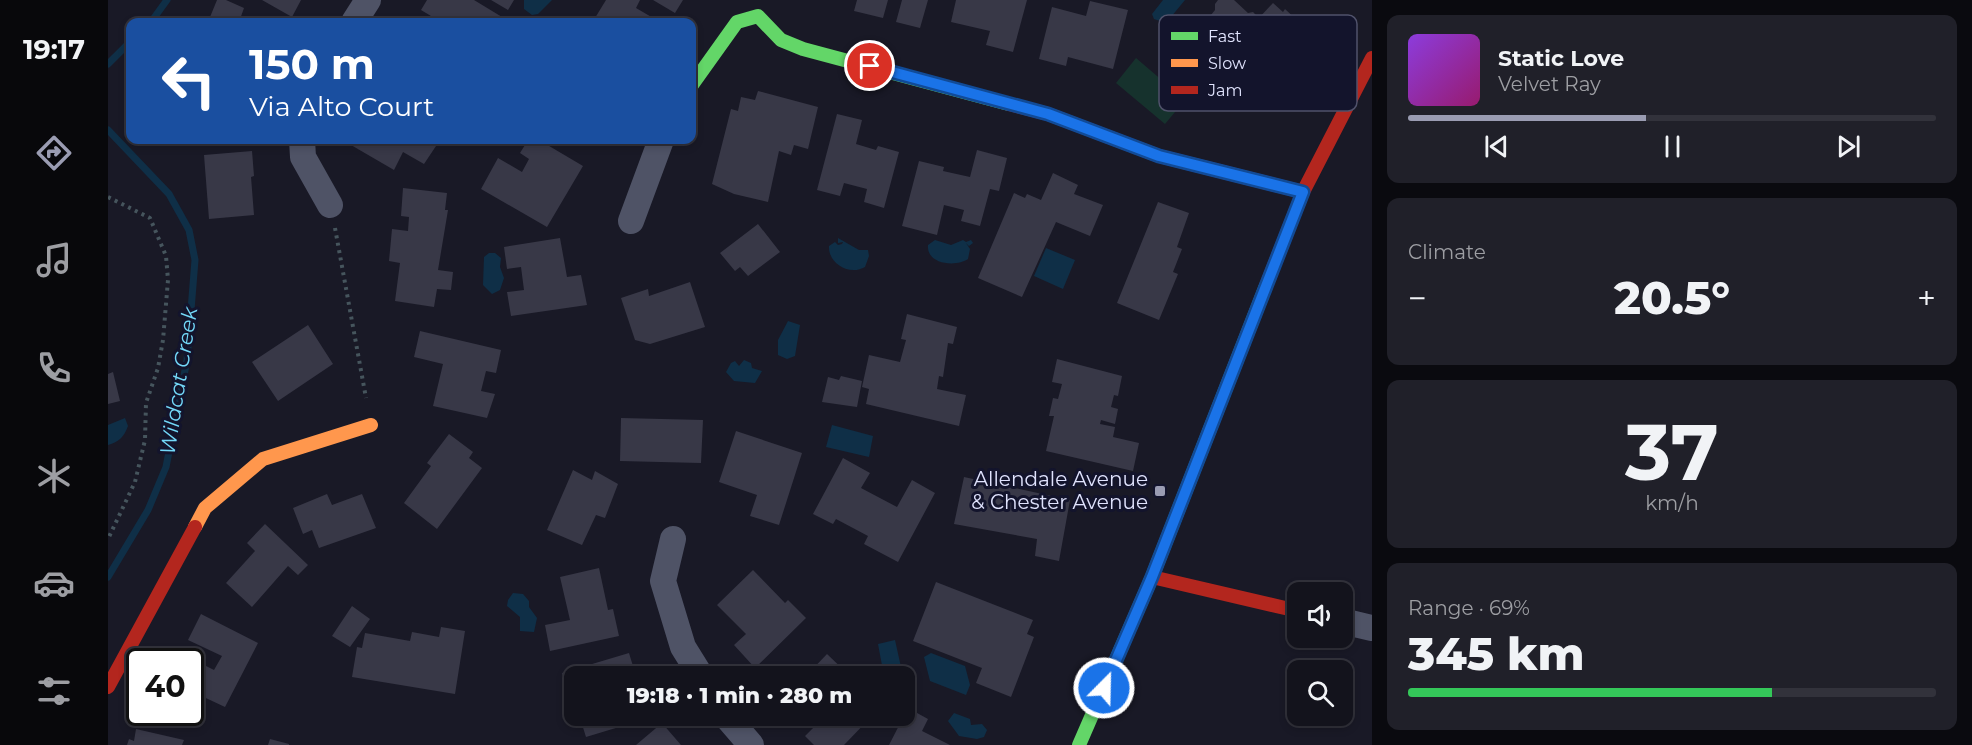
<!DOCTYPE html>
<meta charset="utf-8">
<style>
body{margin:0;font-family:Montserrat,sans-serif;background:#202029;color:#f1f3f6;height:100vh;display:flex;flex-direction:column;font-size:22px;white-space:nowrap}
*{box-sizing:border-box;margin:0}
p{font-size:20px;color:#9d9ea3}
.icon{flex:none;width:33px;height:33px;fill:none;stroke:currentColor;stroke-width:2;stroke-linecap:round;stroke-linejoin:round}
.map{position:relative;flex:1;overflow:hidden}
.drawer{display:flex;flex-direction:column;gap:15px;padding:15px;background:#0a0a0f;width:600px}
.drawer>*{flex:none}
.banner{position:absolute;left:18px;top:18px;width:570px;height:126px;border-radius:12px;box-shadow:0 3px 9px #0003,0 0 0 2px #32323b;background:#1a4fa0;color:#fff;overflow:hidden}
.tools{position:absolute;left:1179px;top:582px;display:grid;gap:12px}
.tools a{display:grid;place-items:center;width:66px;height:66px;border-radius:12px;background:#13131c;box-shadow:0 3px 9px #0003,0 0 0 2px #32323b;font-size:30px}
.speed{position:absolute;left:18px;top:648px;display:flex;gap:12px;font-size:30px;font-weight:700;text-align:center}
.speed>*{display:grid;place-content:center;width:78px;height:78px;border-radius:50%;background:#13131c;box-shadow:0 3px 9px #0003,0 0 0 2px #32323b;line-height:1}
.speed .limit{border:3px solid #111;border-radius:9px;background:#fff;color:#111}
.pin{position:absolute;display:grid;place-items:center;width:51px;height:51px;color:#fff;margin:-26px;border:3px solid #fff;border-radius:50%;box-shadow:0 2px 6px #0007}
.me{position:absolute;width:66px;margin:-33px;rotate:23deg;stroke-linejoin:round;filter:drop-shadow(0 0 4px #0008)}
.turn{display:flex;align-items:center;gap:21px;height:126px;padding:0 24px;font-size:27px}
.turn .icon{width:78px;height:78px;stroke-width:2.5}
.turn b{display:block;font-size:42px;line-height:51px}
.big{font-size:45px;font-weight:800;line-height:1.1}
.drawer .card{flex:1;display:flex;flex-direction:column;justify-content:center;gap:9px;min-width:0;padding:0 21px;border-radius:12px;background:#202029}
.drawer .dial{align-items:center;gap:0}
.dial b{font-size:78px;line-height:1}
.song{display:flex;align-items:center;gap:18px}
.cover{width:72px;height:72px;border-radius:9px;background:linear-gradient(135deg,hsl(270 70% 55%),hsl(320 70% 35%))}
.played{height:6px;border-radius:3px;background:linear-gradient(90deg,#9a9cb2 45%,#32323b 45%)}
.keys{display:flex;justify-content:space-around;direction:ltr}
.heat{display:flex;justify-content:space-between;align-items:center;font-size:33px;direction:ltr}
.charge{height:9px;border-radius:4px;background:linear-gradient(90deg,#34c759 69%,#32323b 0)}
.trip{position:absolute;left:456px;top:666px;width:351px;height:60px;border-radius:12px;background:#13131c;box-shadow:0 3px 9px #0003,0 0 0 2px #32323b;font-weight:800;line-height:60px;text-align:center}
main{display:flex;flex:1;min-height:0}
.tabs{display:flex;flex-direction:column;width:108px;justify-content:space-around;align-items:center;background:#08080b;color:#9d9ea3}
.tabs .icon{width:42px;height:42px}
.tabs .on{color:#9a9cb2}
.tabs b{font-size:27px;color:#f1f3f6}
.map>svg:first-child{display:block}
</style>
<main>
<nav class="tabs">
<b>19:17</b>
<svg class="icon on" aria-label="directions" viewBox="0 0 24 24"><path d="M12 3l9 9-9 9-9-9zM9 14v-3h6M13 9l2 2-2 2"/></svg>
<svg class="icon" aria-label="music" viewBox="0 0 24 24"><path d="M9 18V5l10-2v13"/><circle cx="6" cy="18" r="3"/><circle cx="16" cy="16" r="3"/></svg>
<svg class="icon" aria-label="phone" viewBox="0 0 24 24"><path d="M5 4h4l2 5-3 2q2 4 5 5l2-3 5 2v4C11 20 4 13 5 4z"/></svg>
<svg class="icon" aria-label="climate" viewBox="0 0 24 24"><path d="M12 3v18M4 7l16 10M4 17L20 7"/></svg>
<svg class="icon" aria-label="car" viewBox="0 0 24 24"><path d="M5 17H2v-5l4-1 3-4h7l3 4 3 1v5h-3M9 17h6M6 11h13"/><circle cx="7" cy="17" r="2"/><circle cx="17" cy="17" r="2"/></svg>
<svg class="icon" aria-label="filters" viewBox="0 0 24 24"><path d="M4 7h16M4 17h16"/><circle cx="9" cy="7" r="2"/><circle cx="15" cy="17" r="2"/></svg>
</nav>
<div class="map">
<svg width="1264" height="745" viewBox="0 0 1264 745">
<rect width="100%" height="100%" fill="#191926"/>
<path fill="#16322d" d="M 1028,58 L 1077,100 L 1057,124 L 1008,83 Z"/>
<path fill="#0f2f47" d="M 416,0 L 444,0 L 430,14 L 424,15 L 416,9 Z
M 1055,0 L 1077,0 L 1058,23 L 1046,19 L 1044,14 Z
M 730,238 L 751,250 L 760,250 L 761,256 L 757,267 C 742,276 720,264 721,246 L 727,242 L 730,245 L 734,244 L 735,242 L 730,243 Z
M 827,240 L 843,245 L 855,240 L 858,242 L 863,240 L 865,243 L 861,246 L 858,243 L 862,249 L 860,259 C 849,267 818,265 820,245 Z
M 938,248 L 967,260 L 955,289 L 926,276 Z
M 381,253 L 387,253 L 393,258 L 392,267 L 396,278 L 392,290 L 384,294 L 375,285 L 376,257 Z
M 680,321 L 692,325 L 687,356 L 679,359 L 670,355 L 670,340 Z
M 636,360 L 643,363 L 644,368 L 654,371 L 647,383 L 626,381 L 618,372 L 623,363 L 627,361 L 631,366 Z
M 17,418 L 20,426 C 16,437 11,442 0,445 L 0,425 Z
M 724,425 L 765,436 L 761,457 L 718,447 Z
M 405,593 L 415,594 L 421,601 L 421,607 L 429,618 L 426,632 L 412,631 L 412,617 L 399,606 L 400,600 Z
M 787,640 L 795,676 L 776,676 L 770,644 Z
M 823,653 L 857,666 L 862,685 L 858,695 L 822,681 L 816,657 Z
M 846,713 L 862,719 L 863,725 L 874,724 L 879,730 L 876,737 L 869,739 L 851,736 L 840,721 Z"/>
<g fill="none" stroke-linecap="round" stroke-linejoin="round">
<path stroke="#0f2f47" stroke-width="7" d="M 43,22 L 59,0
M 0,64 L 22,42
M 0,130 L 61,194 L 81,230 L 87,260 L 79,360 L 58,467 L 40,510 L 0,577"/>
</g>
<path fill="#383847" d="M 109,0 L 118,0 L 136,8 L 131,22 L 100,22 Z
M 154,0 L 193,0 L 184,17 Z
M 319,0 L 366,0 L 394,17 L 391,22 L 333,22 L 313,10 Z
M 383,0 L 406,0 L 400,10 Z
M 498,0 L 532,0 L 528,8 L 552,22 L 494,22 L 487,18 Z
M 545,0 L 575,0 L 567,13 Z
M 749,0 L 780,0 L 775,18 L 746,11 Z
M 794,0 L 820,0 L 812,28 L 788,22 Z
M 848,0 L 919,0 L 905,52 L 878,45 L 882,31 L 843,22 Z
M 1110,0 L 1126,0 L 1140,13 L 1145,12 L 1150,17 L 1149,20 L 1165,3 L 1175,12 L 1177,9 L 1193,24 L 1175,46 L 1163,36 L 1155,45 L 1167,55 L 1157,67 L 1144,56 L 1133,69 L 1144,78 L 1132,93 L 1114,78 L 1087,108 L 1064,89 L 1078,72 L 1078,65 L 1096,44 L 1105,43 L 1090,31 L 1107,10 L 1107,4 Z
M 982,1 L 1020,10 L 1005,69 L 960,57 L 958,66 L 931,59 L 944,7 L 978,16 Z
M 650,91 L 710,107 L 700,149 L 686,145 L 683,155 L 671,151 L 660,202 L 626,194 L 604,184 L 623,109 L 630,111 L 633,97 L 647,100 Z
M 729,114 L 754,120 L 748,144 L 768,150 L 770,146 L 791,152 L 776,208 L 756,202 L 759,189 L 736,183 L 732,196 L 709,190 Z
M 246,140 L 332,140 L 316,164 L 295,152 L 286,170 L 243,145 Z
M 420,140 L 431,140 L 475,166 L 439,227 L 373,189 L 390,158 L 414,172 L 421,159 L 412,153 Z
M 869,150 L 899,158 L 891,191 L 882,189 L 872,226 L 853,221 L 856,210 L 836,205 L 829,235 L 794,226 L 811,161 L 836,167 L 835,171 L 862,177 Z
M 144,151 L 146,176 L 143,177 L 146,215 L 101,219 L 96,155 Z
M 945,173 L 970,185 L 966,194 L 995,205 L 982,236 L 948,222 L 914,297 L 870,278 L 906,193 L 917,198 L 919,194 L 933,200 Z
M 295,188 L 339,193 L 337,210 L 340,210 L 330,270 L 345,272 L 343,290 L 329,289 L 326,307 L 287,301 L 292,263 L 281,261 L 284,229 L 300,231 L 301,217 L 293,216 Z
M 1050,202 L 1081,213 L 1069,247 L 1074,249 L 1065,272 L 1070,274 L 1051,320 L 1009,303 Z
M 650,224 L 672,252 L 640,276 L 632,267 L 627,271 L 612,253 Z
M 452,238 L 459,277 L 473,275 L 479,305 L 403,316 L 399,292 L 416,290 L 413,267 L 399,269 L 396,247 Z
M 582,282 L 597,327 L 542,344 L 527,340 L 513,298 L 540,289 L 541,296 Z
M 799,314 L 849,327 L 845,344 L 840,343 L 835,377 L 831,376 L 829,389 L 858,395 L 851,426 L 758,404 L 761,389 L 754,387 L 761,355 L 792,362 L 798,340 L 793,339 Z
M 200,325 L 225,364 L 170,401 L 144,362 Z
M 312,331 L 393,350 L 388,373 L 378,371 L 373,391 L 387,394 L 379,418 L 325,406 L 335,364 L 306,357 Z
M 949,359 L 1014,376 L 1010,396 L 1006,395 L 1003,407 L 1010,409 L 1007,424 L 993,420 L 992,424 L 1007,427 L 1005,437 L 1031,443 L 1025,471 L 938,451 L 946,416 L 941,416 L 945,398 L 950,399 L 954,384 L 944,382 Z
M 5,372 L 12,401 L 0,404 L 0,374 Z
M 733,376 L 754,381 L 749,407 L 714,402 L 720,377 L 731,380 Z
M 513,418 L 595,420 L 593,463 L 512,461 Z
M 628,431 L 694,453 L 671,525 L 642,516 L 649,495 L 611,482 Z
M 341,434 L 365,452 L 361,458 L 374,468 L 329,529 L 296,503 L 323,466 L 319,463 Z
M 735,458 L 762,473 L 753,488 L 789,507 L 804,480 L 827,493 L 790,562 L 756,544 L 760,536 L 728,519 L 725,524 L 705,514 Z
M 465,470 L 484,480 L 487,471 L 510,484 L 497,518 L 488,515 L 474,545 L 439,530 Z
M 856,477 L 962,500 L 951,561 L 927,556 L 929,539 L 846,524 Z
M 219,494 L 224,505 L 254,494 L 268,528 L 211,548 L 204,530 L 195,534 L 185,508 Z
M 157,524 L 200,565 L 190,575 L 180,566 L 144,607 L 118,583 L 147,551 L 139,543 Z
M 491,568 L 500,610 L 505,609 L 511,636 L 442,651 L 437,625 L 462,620 L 452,577 Z
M 645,570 L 677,603 L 680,600 L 698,618 L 647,668 L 626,645 L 638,634 L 609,605 Z
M 828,582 L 925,620 L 919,634 L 926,637 L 903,697 L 868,683 L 874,668 L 805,641 Z
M 244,606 L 262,619 L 242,647 L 224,636 Z
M 93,614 L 150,643 L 117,707 L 85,692 L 82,697 L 82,662 L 70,662 L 74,654 L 106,670 L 114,656 L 80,640 Z
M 333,627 L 357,631 L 347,694 L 244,677 L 249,647 L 254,648 L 257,633 L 302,641 L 304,632 L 331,637 Z
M 521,653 L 528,676 L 466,676 L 466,695 L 461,697 L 454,673 Z
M 719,654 L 742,676 L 698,676 Z
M 800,708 L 820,719 L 814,731 L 842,745 L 781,745 Z
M 481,716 L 529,716 L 531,721 L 478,737 L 472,718 Z
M 694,716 L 764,716 L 736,745 L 706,745 L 697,736 L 706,727 Z
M 554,723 L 573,745 L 528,745 Z
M 28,729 L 76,740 L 74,745 L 19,745 L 21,739 L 26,741 Z
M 162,739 L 181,744 L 181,745 L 160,745 Z"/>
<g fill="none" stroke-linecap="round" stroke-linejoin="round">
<path stroke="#46555d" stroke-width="4" stroke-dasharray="3 4.5" stroke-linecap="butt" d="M 0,197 L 42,218 L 58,256 L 60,280 L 55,340 L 50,368 L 38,403 L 37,440 L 27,482 L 0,539
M 227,228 L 258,398"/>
<path stroke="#4f5366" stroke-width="26" d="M 246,22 L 260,0
M 194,140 L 195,157 L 222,205
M 523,221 L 553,140
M 565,539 L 555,581 L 575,647 L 593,676
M 1234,621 L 1264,628
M 618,716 L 643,745"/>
<path stroke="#63d668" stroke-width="14" d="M 584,85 L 629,22 L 650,16 L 673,40 L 695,49 L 901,104
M 971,745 L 1044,577 L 1158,286"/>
<path stroke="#ff974d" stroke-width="14" d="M 87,527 L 97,508 L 155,459 L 263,425"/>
<path stroke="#b3261e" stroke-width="14" d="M 901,104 L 940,114 L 1051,156 L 1195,192
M 1158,286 L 1195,192 L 1264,58
M 1044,577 L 1190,611
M 0,687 L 87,527"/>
</g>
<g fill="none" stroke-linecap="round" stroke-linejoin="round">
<defs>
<path id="route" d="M 762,66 L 940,114 L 1051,156 L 1195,192 L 1044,577 L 996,688"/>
</defs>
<use href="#route" stroke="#114b97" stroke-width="15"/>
<use href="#route" stroke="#1a73e8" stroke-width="10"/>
</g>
<rect fill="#9a9cb2" stroke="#13142c" stroke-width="2" x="1046" y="485" width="12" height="12" rx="3"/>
<g text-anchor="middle" stroke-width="6" stroke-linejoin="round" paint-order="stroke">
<g font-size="20" fill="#e0e3fd" stroke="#13142c" text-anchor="end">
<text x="1040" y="486">Allendale Avenue<tspan x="1040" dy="23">&amp; Chester Avenue</tspan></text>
</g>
<g font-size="21" font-style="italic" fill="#73d8f8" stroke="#13142c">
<text transform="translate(71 381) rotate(-81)" y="7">Wildcat Creek</text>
</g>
</g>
<rect x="1051" y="15" width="198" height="96" rx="9" fill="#13142c" stroke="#50526b" stroke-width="1.5"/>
<rect x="1063" y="32" width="27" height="8" fill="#63d668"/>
<rect x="1063" y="59" width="27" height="8" fill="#ff974d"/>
<rect x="1063" y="86" width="27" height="8" fill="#b3261e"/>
<g font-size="16" fill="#e0e3fd">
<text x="1100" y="42">Fast</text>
<text x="1100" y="69">Slow</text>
<text x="1100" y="96">Jam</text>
</g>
</svg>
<div class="tools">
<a><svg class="icon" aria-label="sound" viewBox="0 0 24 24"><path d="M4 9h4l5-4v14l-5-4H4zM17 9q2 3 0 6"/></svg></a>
<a><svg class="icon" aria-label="search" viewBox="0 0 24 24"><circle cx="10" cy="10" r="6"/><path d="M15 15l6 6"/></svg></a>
</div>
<div class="speed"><div class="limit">40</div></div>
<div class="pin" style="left:762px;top:66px;background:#d93025"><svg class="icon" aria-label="arrive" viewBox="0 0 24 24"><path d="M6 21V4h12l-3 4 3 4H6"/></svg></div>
<svg class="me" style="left:996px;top:688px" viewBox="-20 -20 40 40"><circle r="17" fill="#1a73e8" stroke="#fff" stroke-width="3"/><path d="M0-11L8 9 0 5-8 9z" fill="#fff"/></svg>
<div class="trip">19:18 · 1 min · 280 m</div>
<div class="banner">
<div class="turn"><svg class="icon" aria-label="left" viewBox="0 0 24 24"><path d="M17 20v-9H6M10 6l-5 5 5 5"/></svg><div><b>150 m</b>Via Alto Court</div></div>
</div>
</div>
<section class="drawer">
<div class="card">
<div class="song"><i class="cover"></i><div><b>Static Love</b><p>Velvet Ray</p></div></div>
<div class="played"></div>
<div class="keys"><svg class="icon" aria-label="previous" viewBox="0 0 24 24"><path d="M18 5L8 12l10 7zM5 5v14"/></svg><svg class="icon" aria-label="pause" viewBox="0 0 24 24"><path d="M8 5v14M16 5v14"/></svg><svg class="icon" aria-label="next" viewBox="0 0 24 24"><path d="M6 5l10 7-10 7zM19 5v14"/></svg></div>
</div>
<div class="card"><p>Climate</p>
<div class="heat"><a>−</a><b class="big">20.5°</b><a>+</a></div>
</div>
<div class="card dial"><b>37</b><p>km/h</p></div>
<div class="card"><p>Range · 69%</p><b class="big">345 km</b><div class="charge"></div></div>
</section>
</main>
